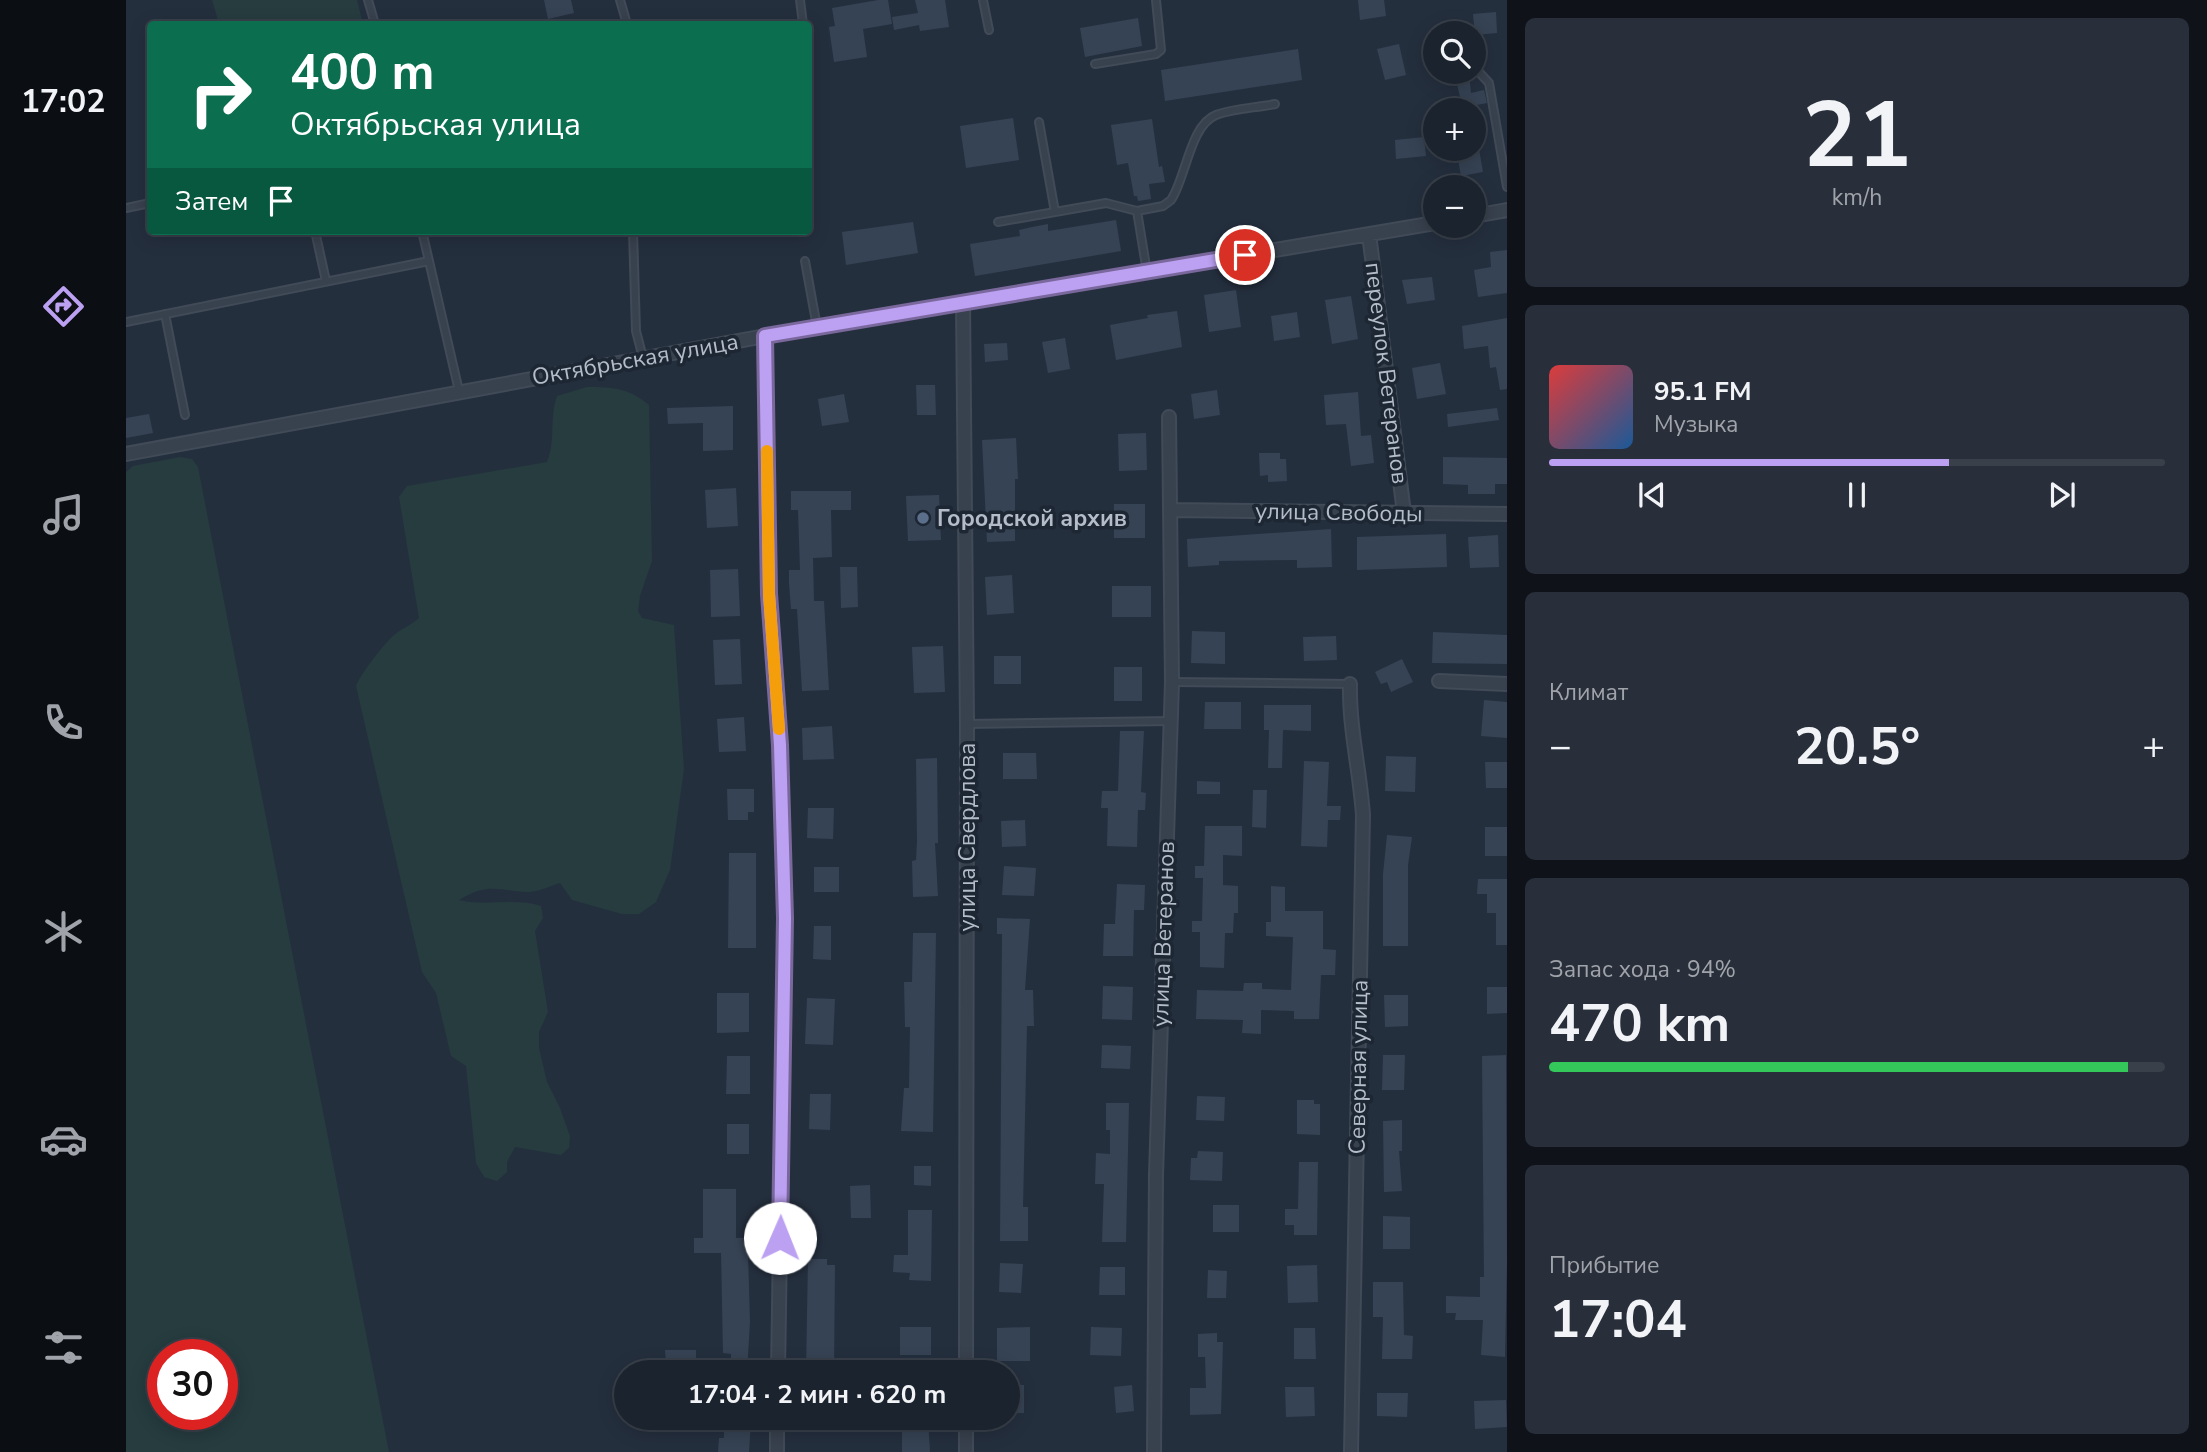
<!DOCTYPE html>
<html lang="ru">
<meta charset="utf-8">
<style>
body{margin:0;font-family:"Nunito Sans",sans-serif;background:#282f3a;color:#f1f3f6;height:100vh;display:flex;flex-direction:column;font-size:26px;white-space:nowrap}
*{box-sizing:border-box;margin:0}
p{font-size:23px;color:#a0a4aa}
.icon{flex:none;width:38px;height:38px;fill:none;stroke:currentColor;stroke-width:2;stroke-linecap:round;stroke-linejoin:round}
.map{position:relative;flex:1;overflow:hidden}
.sheet{display:flex;flex-direction:column;gap:18px;padding:18px;background:#0f1319;width:700px}
.sheet>*{flex:none}
.guide{position:absolute;left:21px;top:21px;width:665px;height:214px;border-radius:7px;box-shadow:0 4px 18px #0003,0 0 0 2px #39404a;background:#0b6e4f;color:#fff;overflow:hidden}
.tools{position:absolute;left:1297px;top:21px;display:grid;gap:14px}
.tools a{display:grid;place-items:center;width:63px;height:63px;border-radius:50%;background:#1b232e;box-shadow:0 4px 18px #0003,0 0 0 2px #39404a;font-size:35px}
.speed{position:absolute;left:21px;top:1339px;display:flex;gap:14px;font-size:35px;font-weight:700;text-align:center}
.speed>*{display:grid;place-content:center;width:91px;height:91px;border-radius:50%;background:#1b232e;box-shadow:0 4px 18px #0003,0 0 0 2px #39404a;line-height:1}
.speed .limit{border:10px solid #d22;background:#fff;color:#111}
.pin{position:absolute;display:grid;place-items:center;width:60px;height:60px;color:#fff;margin:-30px;border:4px solid #fff;border-radius:50%;box-shadow:0 2px 7px #0007}
.me{position:absolute;width:77px;margin:-38px;rotate:1deg;stroke-linejoin:round;filter:drop-shadow(0 0 5px #0008)}
.turn{display:flex;align-items:center;gap:24px;height:147px;padding:0 28px;font-size:32px}
.turn .icon{width:91px;height:91px;stroke-width:2.5}
.turn b{display:block;font-size:49px;line-height:60px}
.then{display:flex;align-items:center;height:66px;padding:0 28px;background:#0003;gap:14px;font-size:26px}
.big{font-size:52px;font-weight:700;line-height:1.1}
.sheet .widget{flex:1;display:flex;flex-direction:column;justify-content:center;gap:10px;min-width:0;padding:0 24px;border-radius:10px;background:#282f3a}
.sheet .dial{align-items:center;gap:0}
.dial b{font-size:91px;line-height:1}
.song{display:flex;align-items:center;gap:21px}
.cover{width:84px;height:84px;border-radius:10px;background:linear-gradient(135deg,hsl(0 70% 55%),hsl(210 70% 35%))}
.played{height:7px;border-radius:4px;background:linear-gradient(90deg,#bca0f2 65%,#39404a 65%)}
.keys{display:flex;justify-content:space-around;direction:ltr}
.heat{display:flex;justify-content:space-between;align-items:center;font-size:38px;direction:ltr}
.charge{height:10px;border-radius:5px;background:linear-gradient(90deg,#34c759 94%,#39404a 0)}
.trip{position:absolute;left:488px;top:1360px;width:406px;height:70px;border-radius:35px;background:#1b232e;box-shadow:0 4px 18px #0003,0 0 0 2px #39404a;font-weight:700;line-height:70px;text-align:center}
main{display:flex;flex:1;min-height:0}
.tabs{display:flex;flex-direction:column;width:126px;justify-content:space-around;align-items:center;background:#0b0e12;color:#a0a4aa}
.tabs .icon{width:49px;height:49px}
.tabs .selected{color:#bca0f2}
.tabs b{font-size:32px;color:#f1f3f6}
.map>svg:first-child{display:block}
</style>
<main>
<nav class="tabs">
<b>17:02</b>
<svg class="icon selected" aria-label="directions" viewBox="0 0 24 24"><path d="M12 3l9 9-9 9-9-9zM9 14v-3h6M13 9l2 2-2 2"/></svg>
<svg class="icon" aria-label="music" viewBox="0 0 24 24"><path d="M9 18V5l10-2v13"/><circle cx="6" cy="18" r="3"/><circle cx="16" cy="16" r="3"/></svg>
<svg class="icon" aria-label="phone" viewBox="0 0 24 24"><path d="M5 4h4l2 5-3 2q2 4 5 5l2-3 5 2v4C11 20 4 13 5 4z"/></svg>
<svg class="icon" aria-label="climate" viewBox="0 0 24 24"><path d="M12 3v18M4 7l16 10M4 17L20 7"/></svg>
<svg class="icon" aria-label="car" viewBox="0 0 24 24"><path d="M5 17H2v-5l4-1 3-4h7l3 4 3 1v5h-3M9 17h6M6 11h13"/><circle cx="7" cy="17" r="2"/><circle cx="17" cy="17" r="2"/></svg>
<svg class="icon" aria-label="filters" viewBox="0 0 24 24"><path d="M4 7h16M4 17h16"/><circle cx="9" cy="7" r="2"/><circle cx="15" cy="17" r="2"/></svg>
</nav>
<div class="map">
<svg width="1381" height="1452" viewBox="0 0 1381 1452">
<rect width="100%" height="100%" fill="#242f3e"/>
<path fill="#263c3f" fill-rule="evenodd" d="M 86,0 L 231,0 L 237,24 L 93,24 Z
M 461,387 C 486,387 503,388 523,405 L 526,561 L 514,596 L 512,611 L 516,618 L 548,625 L 558,769 L 544,870 L 530,902 L 513,914 L 496,914 L 446,900 L 434,883 C 424,886 412,892 402,892 C 371,891 363,882 333,900 C 359,907 389,897 415,906 L 417,918 L 409,931 L 422,1012 L 413,1032 L 413,1048 L 421,1082 L 434,1108 L 444,1136 L 443,1148 L 435,1155 L 389,1147 L 381,1162 L 381,1172 L 371,1181 L 358,1177 L 350,1163 L 340,1066 L 325,1056 L 310,993 L 296,972 L 230,686 C 234,675 257,645 266,637 C 274,629 284,626 293,618 L 273,497 L 281,486 L 421,462 C 430,441 423,418 431,396 Z
M 54,457 L 66,459 L 72,467 L 263,1452 L 0,1452 L 0,472 L 7,466 ZM 37,1354 L 96,1354 L 96,1414 L 37,1414 Z"/>
<path fill="#364354" d="M 418,0 L 445,0 L 448,13 L 422,19 Z
M 752,0 L 762,0 L 766,24 L 737,29 L 741,57 L 708,62 L 703,27 L 709,26 L 706,8 Z
M 789,0 L 819,0 L 823,27 L 794,31 L 793,25 L 768,30 L 766,17 L 792,13 Z
M 1232,0 L 1258,0 L 1260,16 L 1234,20 Z
M 1370,12 L 1371,33 L 1349,35 L 1347,14 Z
M 1012,18 L 1016,46 L 959,57 L 954,28 Z
M 1273,44 L 1280,75 L 1259,80 L 1251,49 Z
M 1172,49 L 1176,80 L 1039,101 L 1035,70 Z
M 1319,72 L 1343,72 L 1345,93 L 1358,90 L 1361,103 L 1346,106 L 1346,110 L 1337,110 L 1331,84 L 1320,85 Z
M 887,118 L 893,160 L 840,168 L 834,126 Z
M 1026,119 L 1033,167 L 1036,166 L 1039,182 L 1023,184 L 1025,199 L 1012,201 L 1011,196 L 1008,196 L 1002,163 L 991,165 L 985,125 Z
M 1298,137 L 1300,156 L 1270,159 L 1269,140 Z
M 1330,149 L 1353,149 L 1357,172 L 1335,176 Z
M 990,220 L 995,251 L 849,276 L 844,244 L 894,236 L 893,230 L 906,227 L 922,224 L 922,231 Z
M 787,222 L 792,253 L 720,265 L 716,232 Z
M 1381,250 L 1381,293 L 1352,297 L 1348,270 L 1365,267 L 1364,252 Z
M 1306,277 L 1309,300 L 1281,304 L 1276,280 Z
M 1110,290 L 1115,327 L 1083,332 L 1078,295 Z
M 1225,296 L 1232,339 L 1206,344 L 1199,300 Z
M 1051,311 L 1056,347 L 990,360 L 984,325 L 1022,318 L 1021,315 Z
M 1171,312 L 1174,337 L 1148,341 L 1145,316 Z
M 1381,318 L 1381,389 L 1374,390 L 1370,367 L 1364,368 L 1362,346 L 1338,349 L 1336,326 Z
M 939,338 L 944,369 L 922,373 L 916,342 Z
M 881,343 L 882,360 L 859,362 L 858,344 Z
M 1314,363 L 1320,394 L 1291,399 L 1286,368 Z
M 790,385 L 809,385 L 810,415 L 791,415 Z
M 1091,390 L 1094,415 L 1068,419 L 1065,394 Z
M 1232,392 L 1235,436 L 1245,435 L 1248,463 L 1225,466 L 1220,424 L 1200,425 L 1198,395 Z
M 718,394 L 723,422 L 696,426 L 692,399 Z
M 607,406 L 607,450 L 577,451 L 577,423 L 542,424 L 541,408 Z
M 1371,408 L 1373,420 L 1322,427 L 1321,414 Z
M 23,414 L 27,433 L 0,438 L 0,418 Z
M 1020,433 L 1021,470 L 993,471 L 992,434 Z
M 890,438 L 892,479 L 889,479 L 889,541 L 861,542 L 856,440 Z
M 1133,453 L 1154,453 L 1154,459 L 1160,459 L 1161,481 L 1142,482 L 1142,475 L 1134,476 Z
M 1317,457 L 1381,458 L 1381,484 L 1369,484 L 1369,494 L 1342,494 L 1342,485 L 1317,484 Z
M 610,488 L 612,526 L 581,528 L 579,490 Z
M 665,491 L 725,491 L 725,510 L 705,510 L 706,557 L 687,558 L 688,601 L 698,601 L 703,690 L 676,691 L 671,609 L 665,609 L 663,583 L 663,570 L 674,570 L 672,510 L 665,510 Z
M 813,495 L 815,540 L 782,541 L 780,496 Z
M 988,504 L 1019,504 L 1019,538 L 988,538 Z
M 1205,529 L 1206,567 L 1171,568 L 1171,560 L 1093,561 L 1093,565 L 1062,567 L 1061,539 Z
M 1320,534 L 1321,567 L 1231,570 L 1231,537 Z
M 1372,535 L 1373,567 L 1344,568 L 1342,537 Z
M 714,567 L 731,567 L 732,607 L 715,608 Z
M 612,569 L 614,616 L 585,617 L 584,570 Z
M 886,575 L 888,613 L 861,615 L 859,577 Z
M 986,586 L 1025,586 L 1025,617 L 986,617 Z
M 1066,631 L 1099,632 L 1099,664 L 1065,663 Z
M 1307,632 L 1381,635 L 1381,664 L 1306,663 Z
M 1210,636 L 1211,660 L 1178,661 L 1177,637 Z
M 614,639 L 616,684 L 589,685 L 587,640 Z
M 817,646 L 819,692 L 788,693 L 786,647 Z
M 868,656 L 895,656 L 895,684 L 868,684 Z
M 1276,659 L 1287,682 L 1265,692 L 1261,682 L 1255,684 L 1249,672 Z
M 988,667 L 1016,667 L 1016,701 L 988,701 Z
M 1358,700 L 1381,702 L 1381,738 L 1355,736 Z
M 1079,702 L 1115,702 L 1115,729 L 1078,729 Z
M 1138,705 L 1185,705 L 1185,731 L 1157,730 L 1156,768 L 1142,768 L 1143,730 L 1138,730 Z
M 618,717 L 620,751 L 593,752 L 591,719 Z
M 706,726 L 708,759 L 677,760 L 676,728 Z
M 994,731 L 1018,731 L 1015,792 L 1020,793 L 1019,810 L 1012,810 L 1011,847 L 981,846 L 982,808 L 975,808 L 976,791 L 992,791 Z
M 877,753 L 910,753 L 911,779 L 877,779 Z
M 1260,756 L 1290,757 L 1289,792 L 1259,791 Z
M 811,758 L 812,843 L 809,843 L 812,896 L 787,897 L 786,861 L 790,860 L 791,841 L 790,759 Z
M 1178,761 L 1203,762 L 1201,806 L 1215,806 L 1214,820 L 1202,820 L 1201,847 L 1175,846 Z
M 1359,762 L 1381,762 L 1381,788 L 1360,788 Z
M 1071,781 L 1094,782 L 1094,794 L 1071,794 Z
M 601,789 L 628,789 L 628,812 L 622,812 L 622,820 L 602,820 Z
M 1127,790 L 1141,790 L 1140,828 L 1126,827 Z
M 682,808 L 708,808 L 707,839 L 681,838 Z
M 899,820 L 900,846 L 876,847 L 875,821 Z
M 1079,826 L 1116,826 L 1116,856 L 1097,855 L 1097,885 L 1112,886 L 1112,913 L 1108,913 L 1107,933 L 1099,933 L 1098,968 L 1074,967 L 1074,932 L 1066,932 L 1066,921 L 1076,921 L 1077,878 L 1069,878 L 1069,866 L 1078,866 Z
M 1359,827 L 1381,827 L 1381,856 L 1359,856 Z
M 1261,835 L 1286,837 L 1282,865 L 1282,946 L 1257,946 L 1257,874 Z
M 603,853 L 630,853 L 630,948 L 602,948 Z
M 878,866 L 910,868 L 908,896 L 876,895 Z
M 688,867 L 713,867 L 713,892 L 688,892 Z
M 1352,879 L 1381,879 L 1381,945 L 1370,945 L 1370,913 L 1361,913 L 1361,894 L 1351,894 Z
M 991,884 L 1019,885 L 1018,910 L 1008,910 L 1007,956 L 977,956 L 978,924 L 989,924 Z
M 1145,886 L 1159,887 L 1159,911 L 1197,911 L 1197,949 L 1210,950 L 1209,975 L 1195,975 L 1193,1019 L 1168,1019 L 1168,1011 L 1135,1010 L 1135,1034 L 1116,1033 L 1117,1020 L 1070,1019 L 1071,990 L 1117,991 L 1118,983 L 1136,983 L 1136,989 L 1165,990 L 1167,937 L 1140,936 L 1140,922 L 1145,922 Z
M 871,918 L 904,919 L 899,990 L 907,990 L 908,1026 L 901,1026 L 897,1207 L 902,1207 L 902,1241 L 874,1241 L 876,934 L 871,934 Z
M 688,926 L 705,926 L 705,960 L 687,959 Z
M 787,933 L 810,933 L 807,1132 L 775,1131 L 778,1088 L 783,1088 L 784,1027 L 779,1027 L 778,982 L 786,982 Z
M 977,986 L 1007,987 L 1006,1020 L 976,1019 Z
M 1361,987 L 1381,987 L 1381,1013 L 1361,1014 Z
M 591,993 L 623,993 L 623,1032 L 591,1033 Z
M 1258,995 L 1282,995 L 1282,1026 L 1259,1027 Z
M 681,998 L 709,999 L 707,1045 L 679,1044 Z
M 976,1045 L 1005,1046 L 1004,1069 L 975,1068 Z
M 1257,1055 L 1279,1055 L 1278,1090 L 1256,1090 Z
M 1380,1055 L 1381,1262 L 1379,1357 L 1355,1355 L 1357,1320 L 1329,1320 L 1330,1313 L 1320,1313 L 1320,1296 L 1354,1297 L 1354,1277 L 1358,1277 L 1356,1056 Z
M 601,1056 L 624,1056 L 624,1094 L 600,1094 Z
M 684,1094 L 705,1094 L 704,1130 L 683,1129 Z
M 1071,1096 L 1099,1097 L 1098,1121 L 1070,1120 Z
M 1171,1100 L 1188,1100 L 1188,1104 L 1194,1104 L 1194,1135 L 1171,1134 Z
M 980,1103 L 1003,1103 L 1000,1242 L 976,1242 L 978,1184 L 969,1184 L 970,1153 L 984,1154 L 984,1130 L 980,1130 Z
M 1276,1120 L 1276,1151 L 1273,1151 L 1276,1191 L 1258,1192 L 1257,1121 Z
M 601,1124 L 623,1124 L 623,1154 L 601,1154 Z
M 1072,1151 L 1097,1152 L 1096,1181 L 1064,1180 L 1065,1158 L 1071,1158 Z
M 1173,1162 L 1192,1162 L 1191,1235 L 1168,1235 L 1168,1225 L 1159,1225 L 1159,1209 L 1172,1209 Z
M 788,1166 L 805,1166 L 805,1186 L 788,1185 Z
M 744,1185 L 745,1218 L 725,1218 L 724,1186 Z
M 577,1189 L 610,1189 L 610,1238 L 632,1238 L 632,1253 L 622,1253 L 624,1322 L 621,1372 L 605,1372 L 605,1354 L 597,1353 L 595,1253 L 568,1253 L 568,1238 L 577,1238 Z
M 1087,1205 L 1113,1205 L 1113,1232 L 1087,1232 Z
M 782,1210 L 806,1210 L 805,1281 L 783,1280 L 784,1273 L 767,1272 L 768,1255 L 782,1255 Z
M 1257,1216 L 1284,1217 L 1284,1249 L 1257,1249 Z
M 682,1259 L 701,1259 L 701,1265 L 709,1265 L 708,1372 L 680,1372 Z
M 874,1263 L 897,1264 L 895,1293 L 873,1292 Z
M 1191,1265 L 1192,1302 L 1162,1303 L 1161,1266 Z
M 974,1267 L 999,1267 L 999,1295 L 973,1295 Z
M 1082,1270 L 1101,1271 L 1100,1298 L 1081,1298 Z
M 1247,1282 L 1277,1282 L 1278,1335 L 1287,1336 L 1286,1359 L 1256,1359 L 1257,1317 L 1247,1317 Z
M 774,1327 L 805,1327 L 805,1355 L 774,1355 Z
M 904,1327 L 904,1361 L 871,1361 L 871,1328 Z
M 965,1327 L 996,1328 L 995,1356 L 964,1355 Z
M 1168,1328 L 1189,1328 L 1190,1359 L 1168,1359 Z
M 1091,1333 L 1091,1342 L 1097,1342 L 1095,1414 L 1064,1415 L 1064,1388 L 1080,1388 L 1079,1357 L 1072,1357 L 1072,1334 Z
M 539,1350 L 570,1350 L 570,1363 L 540,1363 Z
M 882,1385 L 898,1385 L 898,1413 L 882,1413 Z
M 1006,1385 L 1008,1411 L 990,1413 L 988,1387 Z
M 1159,1387 L 1188,1387 L 1189,1416 L 1160,1417 Z
M 1251,1393 L 1282,1393 L 1281,1417 L 1251,1416 Z
M 1380,1400 L 1381,1427 L 1349,1429 L 1348,1401 Z
M 776,1418 L 802,1418 L 804,1452 L 776,1452 Z
M 598,1420 L 625,1421 L 623,1452 L 592,1452 L 593,1438 L 598,1438 Z"/>
<g fill="none" stroke-linecap="round" stroke-linejoin="round">
<defs>
<path id="service" d="M 242,0 L 249,24
M 494,0 L 501,24
M 674,0 L 677,24
M 857,0 L 863,30
M 969,64 L 1030,54 L 1035,50 L 1030,0
M 1351,70 L 1363,83 L 1381,187
M 913,122 L 929,212
M 0,208 L 24,203
M 872,222 L 980,203 L 1011,211
M 189,231 L 200,281
M 296,231 L 303,261
M 507,231 L 510,331 L 517,358
M 679,261 L 691,327
M 1021,272 L 1011,211 L 1037,206 L 1045,200 C 1060,178 1064,125 1090,115 C 1108,108 1130,108 1149,104
M 39,314 L 59,415
M 0,322 L 303,261 L 333,391
M 1046,682 L 1224,684
M 841,724 L 1045,721"/>
<path id="minor" d="M 1348,216 L 1381,210
M 1243,234 L 1278,513
M 837,303 L 841,724 L 840,1372
M 639,336 L 643,594 L 654,745 L 659,918 L 652,1372
M 0,454 L 639,336 L 1309,223
M 1045,510 L 1381,514
M 1313,681 L 1381,684
M 1224,684 C 1223,728 1234,771 1237,815 L 1225,1452
M 651,1452 L 651,1418
M 840,1452 L 840,1418
M 1028,1452 L 1030,1175 L 1046,682 L 1043,417"/>
</defs>
<use href="#service" stroke="#414a57" stroke-width="10"/>
<use href="#minor" stroke="#414a57" stroke-width="16"/>
<use href="#service" stroke="#38414e" stroke-width="6"/>
<use href="#minor" stroke="#38414e" stroke-width="12"/>
</g>
<g fill="none" stroke-linecap="round" stroke-linejoin="round">
<defs>
<path id="route" d="M 654,1238 L 659,918 L 654,745 L 643,594 L 639,336 L 1119,255"/>
</defs>
<use href="#route" stroke="#7a689d" stroke-width="18"/>
<use href="#route" stroke="#bca0f2" stroke-width="12"/>
<path stroke="#f59e0b" stroke-width="12" d="M 641,451 L 643,594 L 653,729"/>
</g>
<circle fill="#5c6f8a" stroke="#1d2633" stroke-width="2.5" cx="797" cy="518" r="7"/>
<g text-anchor="middle" stroke-width="7" stroke-linejoin="round" paint-order="stroke">
<g font-size="23" fill="#b4bcc9" stroke="#1d2633">
<text transform="translate(509 359) rotate(-10)" y="8">Октябрьская улица</text>
<text transform="translate(1261 373) rotate(83)" y="8">переулок Ветеранов</text>
<text transform="translate(1213 512) rotate(1)" y="8">улица Свободы</text>
<text transform="translate(841 837) rotate(-90)" y="8">улица Свердлова</text>
<text transform="translate(1037 934) rotate(-88)" y="8">улица Ветеранов</text>
<text transform="translate(1232 1067) rotate(-89)" y="8">Северная улица</text>
</g>
<g font-size="23" font-weight="bold" fill="#b4bcc9" stroke="#1d2633" text-anchor="start">
<text x="811" y="526">Городской архив</text>
</g>
</g>
</svg>
<div class="tools">
<a><svg class="icon" aria-label="search" viewBox="0 0 24 24"><circle cx="10" cy="10" r="6"/><path d="M15 15l6 6"/></svg></a>
<a>+</a>
<a>−</a>
</div>
<div class="speed"><div class="limit">30</div></div>
<div class="pin" style="left:1119px;top:255px;background:#d93025"><svg class="icon" aria-label="arrive" viewBox="0 0 24 24"><path d="M6 21V4h12l-3 4 3 4H6"/></svg></div>
<svg class="me" style="left:654px;top:1238px" viewBox="-20 -20 40 40"><circle r="19" fill="#fff"/><path d="M0-13L10 11 0 6-10 11z" fill="#bca0f2"/></svg>
<div class="trip">17:04 · 2 мин · 620 m</div>
<div class="guide">
<div class="turn"><svg class="icon" aria-label="right" viewBox="0 0 24 24"><path d="M7 20v-9h11M14 6l5 5-5 5"/></svg><div><b>400 m</b>Октябрьская улица</div></div>
<div class="then">Затем<svg class="icon" aria-label="arrive" viewBox="0 0 24 24"><path d="M6 21V4h12l-3 4 3 4H6"/></svg></div>
</div>
</div>
<section class="sheet">
<div class="widget dial"><b>21</b><p>km/h</p></div>
<div class="widget">
<div class="song"><i class="cover"></i><div><b>95.1 FM</b><p>Музыка</p></div></div>
<div class="played"></div>
<div class="keys"><svg class="icon" aria-label="previous" viewBox="0 0 24 24"><path d="M18 5L8 12l10 7zM5 5v14"/></svg><svg class="icon" aria-label="pause" viewBox="0 0 24 24"><path d="M8 5v14M16 5v14"/></svg><svg class="icon" aria-label="next" viewBox="0 0 24 24"><path d="M6 5l10 7-10 7zM19 5v14"/></svg></div>
</div>
<div class="widget"><p>Климат</p>
<div class="heat"><a>−</a><b class="big">20.5°</b><a>+</a></div>
</div>
<div class="widget"><p>Запас хода · 94%</p><b class="big">470 km</b><div class="charge"></div></div>
<div class="widget"><p>Прибытие</p><b class="big">17:04</b></div>
</section>
</main>
